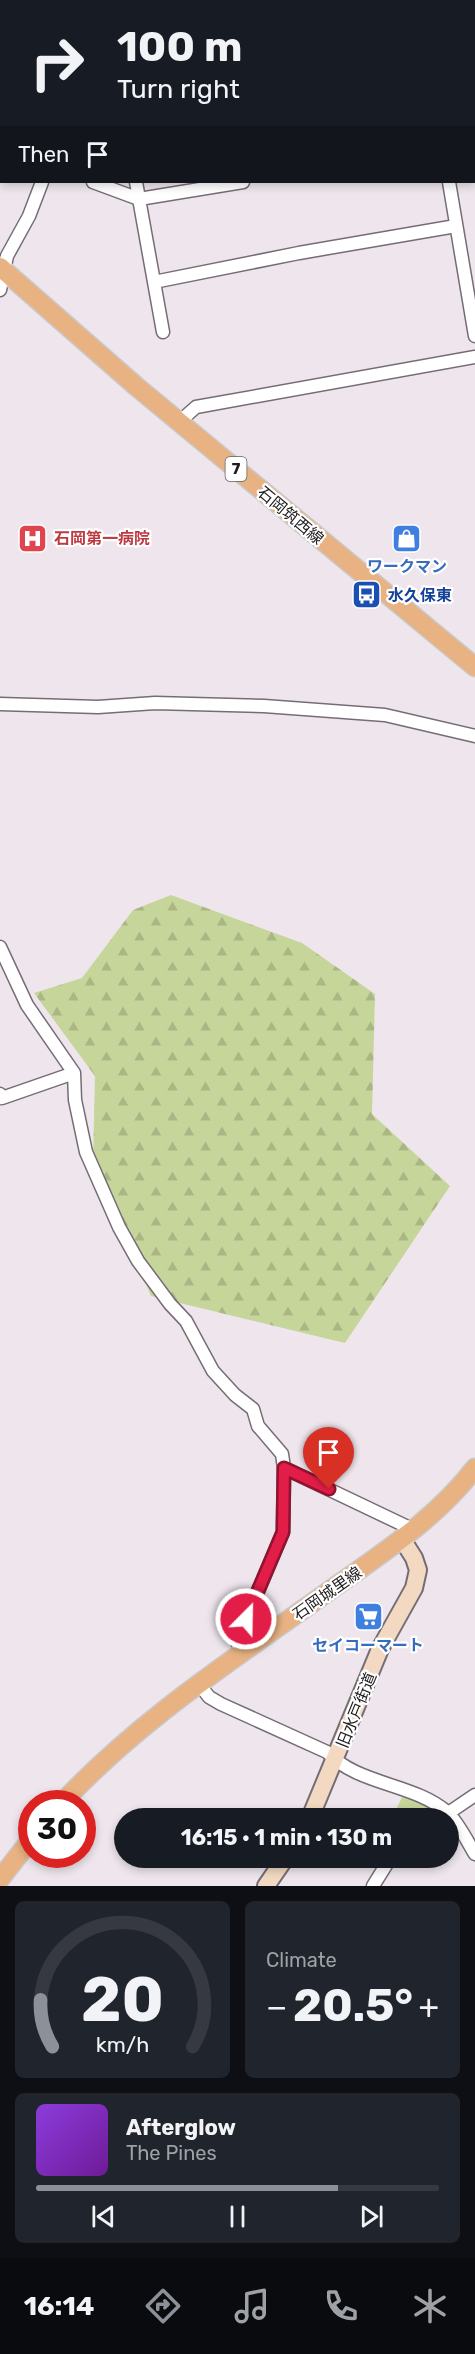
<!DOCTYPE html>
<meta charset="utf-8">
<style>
body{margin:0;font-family:Rubik,"Noto Sans JP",sans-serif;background:#20242c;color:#f1f3f6;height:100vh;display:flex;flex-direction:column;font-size:22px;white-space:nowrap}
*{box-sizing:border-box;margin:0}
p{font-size:20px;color:#9ea1a6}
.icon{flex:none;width:33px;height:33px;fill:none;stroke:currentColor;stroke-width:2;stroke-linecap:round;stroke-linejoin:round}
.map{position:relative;height:1886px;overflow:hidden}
.details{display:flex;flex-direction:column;gap:15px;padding:15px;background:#0d0f14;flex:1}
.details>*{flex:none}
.hud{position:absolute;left:0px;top:0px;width:476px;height:183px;box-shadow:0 3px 9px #0003;background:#171b24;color:#f1f3f6;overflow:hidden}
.speed{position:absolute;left:18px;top:1790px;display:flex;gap:12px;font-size:30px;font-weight:700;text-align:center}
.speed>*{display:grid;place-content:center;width:78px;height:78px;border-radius:50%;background:#171b24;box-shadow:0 3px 9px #0003;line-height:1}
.speed .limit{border:9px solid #d22;background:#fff;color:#111}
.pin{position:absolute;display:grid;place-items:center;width:51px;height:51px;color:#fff;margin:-62px -26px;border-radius:50% 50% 50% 0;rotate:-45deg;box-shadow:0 0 6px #0007}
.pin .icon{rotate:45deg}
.me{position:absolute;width:66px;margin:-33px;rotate:23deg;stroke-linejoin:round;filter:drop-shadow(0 0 4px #0008)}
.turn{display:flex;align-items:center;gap:21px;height:126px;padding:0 18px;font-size:27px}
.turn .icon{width:78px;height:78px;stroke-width:2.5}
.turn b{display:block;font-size:42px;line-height:51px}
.then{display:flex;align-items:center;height:57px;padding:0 18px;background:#0003;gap:12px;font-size:22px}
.big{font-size:45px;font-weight:700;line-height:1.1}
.details .widget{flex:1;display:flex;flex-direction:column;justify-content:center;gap:9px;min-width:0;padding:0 21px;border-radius:9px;background:#20242c}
.details .dial{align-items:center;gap:0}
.dial svg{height:156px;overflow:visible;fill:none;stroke:#363941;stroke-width:7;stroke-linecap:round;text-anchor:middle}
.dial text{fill:#f1f3f6;stroke:none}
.song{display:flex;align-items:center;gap:18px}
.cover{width:72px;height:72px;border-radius:9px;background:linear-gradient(135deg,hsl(270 70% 55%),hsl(280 70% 35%))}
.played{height:6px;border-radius:3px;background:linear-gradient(90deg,#8c9099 75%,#363941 75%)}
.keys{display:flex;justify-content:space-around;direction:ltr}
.heat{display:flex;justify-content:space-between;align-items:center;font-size:33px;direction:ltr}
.details .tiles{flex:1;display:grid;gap:15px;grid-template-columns:1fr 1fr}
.widget:last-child{grid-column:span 2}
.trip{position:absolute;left:114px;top:1808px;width:345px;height:60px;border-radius:30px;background:#171b24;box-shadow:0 3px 9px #0003;font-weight:700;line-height:60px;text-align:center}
.tabs{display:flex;height:96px;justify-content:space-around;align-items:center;background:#090b0e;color:#9ea1a6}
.tabs .icon{width:42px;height:42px}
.tabs .selected{color:#8c9099}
.tabs b{font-size:27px;color:#f1f3f6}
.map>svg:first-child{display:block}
</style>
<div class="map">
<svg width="475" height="1886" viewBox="0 0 475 1886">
<defs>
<pattern id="forest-firs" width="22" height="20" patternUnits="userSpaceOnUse" patternTransform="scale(1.5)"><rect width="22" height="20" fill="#c6d69a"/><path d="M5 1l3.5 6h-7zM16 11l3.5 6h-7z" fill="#aab784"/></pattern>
</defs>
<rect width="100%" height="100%" fill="#eee5ed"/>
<path fill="url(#forest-firs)" d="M 171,895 L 302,943 L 375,994 L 372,1114 L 450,1186 L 345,1343 L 151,1296 L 93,1161 L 95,1076 L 34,993 L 82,978 L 133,910 Z"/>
<path fill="#c6d69a" d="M 404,1793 L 425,1803 L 437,1816 L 434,1818 L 392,1818 Z"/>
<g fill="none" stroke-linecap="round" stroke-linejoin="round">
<defs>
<path id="street" d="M 35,0 L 36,2
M 416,0 L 416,2
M 93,2 L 95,0
M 333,2 L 342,0
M 0,26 L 2,27
M 474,80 L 475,80
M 0,105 L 2,103
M 0,134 L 2,134
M 474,169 L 475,169
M 93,182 L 139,199 L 243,182
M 136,182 L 163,332
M 449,182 L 475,336
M 154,282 L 299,253 L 456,226
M 0,290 L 7,256 L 29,216 L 42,182
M 179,422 L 196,407 L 475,357
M 0,704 L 98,707 L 155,703 L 264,706 L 385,715 L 475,736
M 0,947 L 27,1005 L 74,1073 L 75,1100 L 86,1152 L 119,1227 L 138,1261 L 170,1304 L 186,1321 L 213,1371 L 235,1395 L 253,1409 L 258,1426 L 282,1454 L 284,1468 L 283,1532 L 237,1641 L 241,1653
M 0,1094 L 2,1098 L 74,1073
M 284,1468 L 414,1530
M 199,1684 L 209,1697 L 221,1704 L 327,1752 C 358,1785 413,1783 447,1812 C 458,1822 467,1841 475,1854
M 444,1816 L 475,1795
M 373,1886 L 391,1857"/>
<path id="secondary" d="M 310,1818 L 380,1649 L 414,1588 L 418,1570 L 414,1558 L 402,1539
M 266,1886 L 286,1857"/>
<path id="primary" d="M 0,267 L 137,387 L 475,667
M 62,1803 C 140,1719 237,1657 329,1591 C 381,1554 436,1519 475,1468
M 0,1879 L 32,1838"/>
</defs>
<use href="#street" stroke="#756d75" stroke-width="15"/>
<use href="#secondary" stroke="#756d75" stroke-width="20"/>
<use href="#primary" stroke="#c9c9c9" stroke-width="21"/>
<use href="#street" stroke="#fff" stroke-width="12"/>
<use href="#secondary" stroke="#f3d9c1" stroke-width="16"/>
<use href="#primary" stroke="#e8b283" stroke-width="18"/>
</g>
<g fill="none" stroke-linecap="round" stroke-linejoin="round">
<defs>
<path id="route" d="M 246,1619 L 283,1532 L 284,1468 L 329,1489"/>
</defs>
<use href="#route" stroke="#92132f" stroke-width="15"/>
<use href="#route" stroke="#e11d48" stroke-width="10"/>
</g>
<defs>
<symbol id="hospital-square" viewBox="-11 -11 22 22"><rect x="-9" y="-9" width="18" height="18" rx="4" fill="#e0444e" stroke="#fff"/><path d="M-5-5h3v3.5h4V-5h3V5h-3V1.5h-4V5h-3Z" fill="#fff"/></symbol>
<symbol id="shop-square" viewBox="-11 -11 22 22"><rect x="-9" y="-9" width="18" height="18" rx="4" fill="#3f7fe0" stroke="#fff"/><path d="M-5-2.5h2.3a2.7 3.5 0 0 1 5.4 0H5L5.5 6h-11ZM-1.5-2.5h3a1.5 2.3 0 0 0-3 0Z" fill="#fff"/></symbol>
<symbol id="bus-square" viewBox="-11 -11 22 22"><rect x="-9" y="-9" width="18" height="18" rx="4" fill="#1a4fb4" stroke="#fff"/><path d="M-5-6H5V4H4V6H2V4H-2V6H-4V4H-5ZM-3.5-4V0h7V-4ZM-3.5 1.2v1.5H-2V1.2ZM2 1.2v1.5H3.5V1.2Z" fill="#fff"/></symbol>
<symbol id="supermarket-square" viewBox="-11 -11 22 22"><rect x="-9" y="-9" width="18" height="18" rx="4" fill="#3f7fe0" stroke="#fff"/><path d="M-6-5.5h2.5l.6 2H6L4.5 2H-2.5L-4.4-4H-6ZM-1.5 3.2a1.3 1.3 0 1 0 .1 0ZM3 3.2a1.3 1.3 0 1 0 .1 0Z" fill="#fff"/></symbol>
</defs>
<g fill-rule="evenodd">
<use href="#hospital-square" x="16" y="522" width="33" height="33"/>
<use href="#shop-square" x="390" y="522" width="33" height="33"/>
<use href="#bus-square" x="350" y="578" width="33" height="33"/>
<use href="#supermarket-square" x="352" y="1600" width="33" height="33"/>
</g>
<g text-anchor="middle" stroke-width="4.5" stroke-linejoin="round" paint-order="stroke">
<rect fill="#fff" stroke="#626062" stroke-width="1.5" x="225.5" y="457" width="21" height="24" rx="4.5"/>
<g font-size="15" font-weight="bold" fill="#1f1c1f">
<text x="236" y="474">7</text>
</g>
<g font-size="16" fill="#1f1c1f" stroke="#fff">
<text transform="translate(291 515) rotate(40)" y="6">石岡筑西線</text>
<text transform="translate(327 1593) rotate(-35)" y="6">石岡城里線</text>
<text transform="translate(356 1710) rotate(-68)" y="6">旧水戸街道</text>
</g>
<g font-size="16" font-weight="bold" fill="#be3a42" stroke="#fff" text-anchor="start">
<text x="54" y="544">石岡第一病院</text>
</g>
<g font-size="16" font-weight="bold" fill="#366cbe" stroke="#fff">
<text x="407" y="572">ワークマン</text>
<text x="368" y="1651">セイコーマート</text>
</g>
<g font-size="16" font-weight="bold" fill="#164399" stroke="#fff" text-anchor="start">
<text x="388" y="601">水久保東</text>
</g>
</g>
</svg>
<div class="speed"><div class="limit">30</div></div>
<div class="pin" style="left:329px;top:1489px;background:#d93025"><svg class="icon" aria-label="arrive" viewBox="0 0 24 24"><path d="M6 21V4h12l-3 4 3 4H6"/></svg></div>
<svg class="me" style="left:246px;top:1619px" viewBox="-20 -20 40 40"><circle r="17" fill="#e11d48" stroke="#fff" stroke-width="3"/><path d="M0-11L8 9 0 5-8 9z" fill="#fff"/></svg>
<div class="trip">16:15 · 1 min · 130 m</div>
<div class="hud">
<div class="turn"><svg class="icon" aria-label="right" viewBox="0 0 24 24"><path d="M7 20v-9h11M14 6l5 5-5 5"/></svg><div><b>100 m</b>Turn right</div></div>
<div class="then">Then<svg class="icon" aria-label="arrive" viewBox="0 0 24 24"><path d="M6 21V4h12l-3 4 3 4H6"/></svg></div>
</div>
</div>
<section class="details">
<div class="tiles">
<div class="widget dial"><svg viewBox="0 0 100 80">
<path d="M14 69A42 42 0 1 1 86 69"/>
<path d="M14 69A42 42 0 0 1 8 45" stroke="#8c9099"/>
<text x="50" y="56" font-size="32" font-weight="700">20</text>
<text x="50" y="72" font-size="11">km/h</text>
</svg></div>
<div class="widget"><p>Climate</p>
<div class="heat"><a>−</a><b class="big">20.5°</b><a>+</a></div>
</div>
<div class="widget">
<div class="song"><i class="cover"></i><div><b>Afterglow</b><p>The Pines</p></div></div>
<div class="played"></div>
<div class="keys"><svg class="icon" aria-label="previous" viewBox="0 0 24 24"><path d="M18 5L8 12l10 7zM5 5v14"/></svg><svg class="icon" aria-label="pause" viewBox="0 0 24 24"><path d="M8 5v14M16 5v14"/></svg><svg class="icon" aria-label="next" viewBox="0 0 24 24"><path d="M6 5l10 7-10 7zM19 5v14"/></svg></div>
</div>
</div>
</section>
<nav class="tabs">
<b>16:14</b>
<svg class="icon selected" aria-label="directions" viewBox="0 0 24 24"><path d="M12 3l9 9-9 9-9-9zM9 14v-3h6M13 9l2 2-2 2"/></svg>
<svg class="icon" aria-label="music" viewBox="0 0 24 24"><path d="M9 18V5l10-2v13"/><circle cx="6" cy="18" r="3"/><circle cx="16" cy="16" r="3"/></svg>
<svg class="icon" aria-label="phone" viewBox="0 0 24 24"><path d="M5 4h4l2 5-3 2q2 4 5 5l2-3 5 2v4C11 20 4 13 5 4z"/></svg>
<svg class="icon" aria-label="climate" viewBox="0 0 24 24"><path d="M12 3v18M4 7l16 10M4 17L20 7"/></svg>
</nav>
